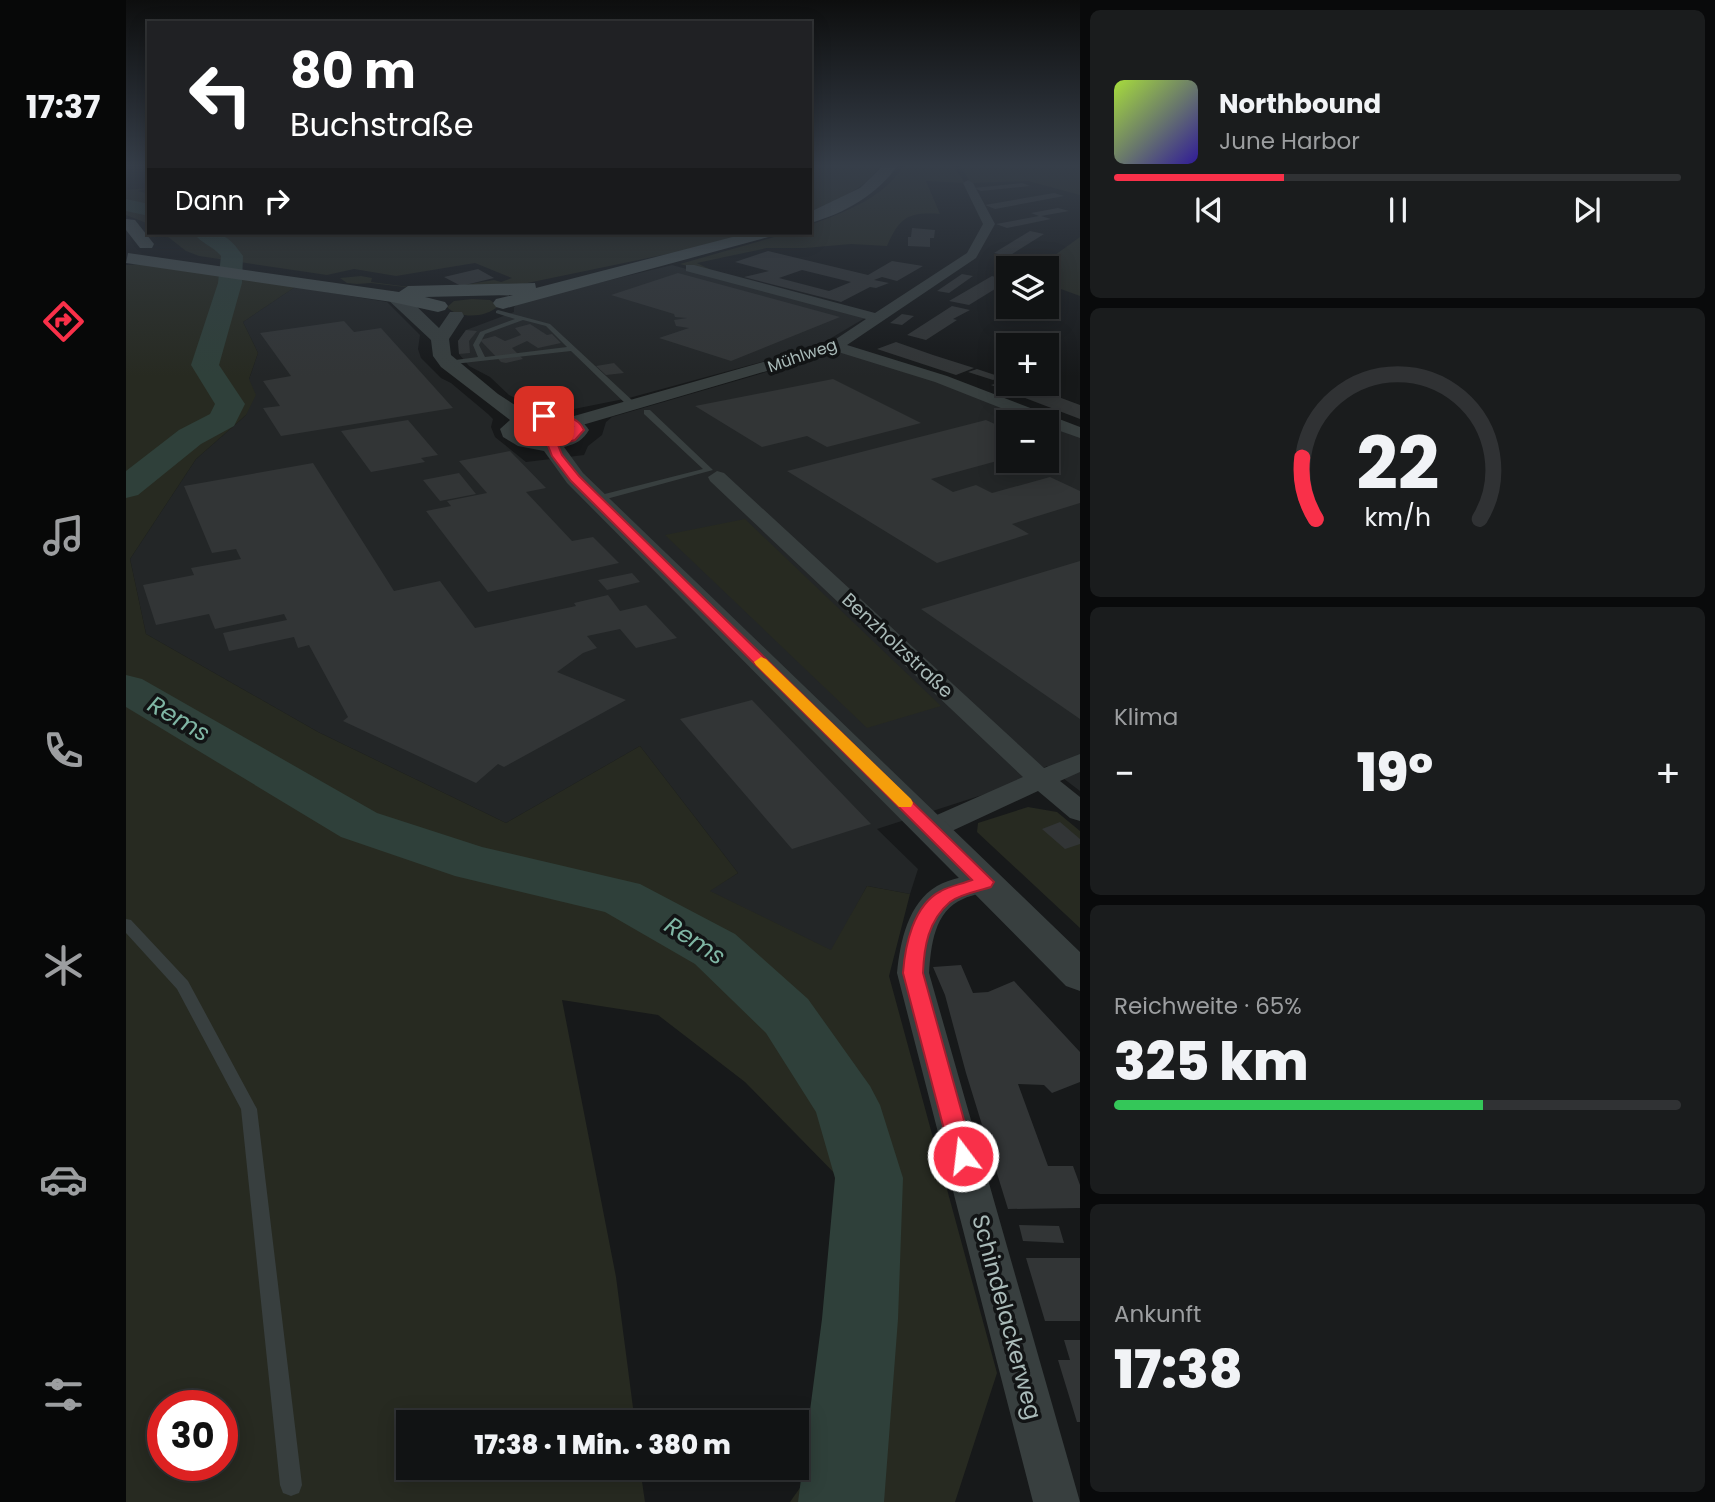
<!DOCTYPE html>
<html lang="de">
<meta charset="utf-8">
<style>
body{margin:0;font-family:Poppins,sans-serif;background:#1a1c1d;color:#f1f3f6;height:100vh;display:flex;flex-direction:column;font-size:26px;white-space:nowrap}
*{box-sizing:border-box;margin:0}
p{font-size:23px;color:#9c9ea0}
.icon{flex:none;width:38px;height:38px;fill:none;stroke:currentColor;stroke-width:2;stroke-linecap:round;stroke-linejoin:round}
.map{position:relative;flex:1;overflow:hidden}
.drawer{display:flex;flex-direction:column;gap:10px;padding:10px;background:#090a0b;width:635px}
.drawer>*{flex:none}
.guide{position:absolute;left:21px;top:21px;width:665px;height:214px;border-radius:0px;box-shadow:0 4px 18px #0003,0 0 0 2px #303234;background:#202124;color:#fff;overflow:hidden}
.buttons{position:absolute;left:870px;top:256px;display:grid;gap:14px}
.buttons a{display:grid;place-items:center;width:63px;height:63px;border-radius:0px;background:#111314;box-shadow:0 4px 18px #0003,0 0 0 2px #303234;font-size:35px}
.speed{position:absolute;left:21px;top:1390px;display:flex;gap:14px;font-size:35px;font-weight:700;text-align:center}
.speed>*{display:grid;place-content:center;width:91px;height:91px;border-radius:50%;background:#111314;box-shadow:0 4px 18px #0003,0 0 0 2px #303234;line-height:1}
.speed .limit{border:10px solid #d22;background:#fff;color:#111}
.pin{position:absolute;display:grid;place-items:center;width:60px;height:60px;color:#fff;margin:-30px;border-radius:14px;box-shadow:0 4px 10px #0006}
.me{position:absolute;width:77px;margin:-38px;rotate:345deg;stroke-linejoin:round;filter:drop-shadow(0 0 5px #0008)}
.turn{display:flex;align-items:center;gap:24px;height:147px;padding:0 28px;font-size:32px}
.turn .icon{width:91px;height:91px;stroke-width:2.5}
.turn b{display:block;font-size:49px;line-height:60px}
.then{display:flex;align-items:center;height:66px;padding:0 28px;background:#0003;gap:14px;font-size:26px}
.big{font-size:52px;font-weight:800;line-height:1.1}
.drawer .widget{flex:1;display:flex;flex-direction:column;justify-content:center;gap:10px;min-width:0;padding:0 24px;border-radius:10px;background:#1a1c1d}
.drawer .dial{align-items:center;gap:0}
.dial svg{height:182px;overflow:visible;fill:none;stroke:#303234;stroke-width:7;stroke-linecap:round;text-anchor:middle}
.dial text{fill:#f1f3f6;stroke:none}
.song{display:flex;align-items:center;gap:21px}
.cover{width:84px;height:84px;border-radius:10px;background:linear-gradient(135deg,hsl(80 70% 55%),hsl(250 70% 35%))}
.played{height:7px;border-radius:4px;background:linear-gradient(90deg,#f93049 30%,#303234 30%)}
.keys{display:flex;justify-content:space-around;direction:ltr}
.heat{display:flex;justify-content:space-between;align-items:center;font-size:38px;direction:ltr}
.charge{height:10px;border-radius:5px;background:linear-gradient(90deg,#34c759 65%,#303234 0)}
.trip{position:absolute;left:270px;top:1410px;width:413px;height:70px;border-radius:0px;background:#111314;box-shadow:0 4px 18px #0003,0 0 0 2px #303234;font-weight:800;line-height:70px;text-align:center}
main{display:flex;flex:1;min-height:0}
.tab-bar{display:flex;flex-direction:column;width:126px;justify-content:space-around;align-items:center;background:#070808;color:#9c9ea0}
.tab-bar .icon{width:49px;height:49px}
.tab-bar .current{color:#f93049}
.tab-bar b{font-size:32px;color:#f1f3f6}
.map>svg:first-child{display:block}
</style>
<main>
<nav class="tab-bar">
<b>17:37</b>
<svg class="icon current" aria-label="directions" viewBox="0 0 24 24"><path d="M12 3l9 9-9 9-9-9zM9 14v-3h6M13 9l2 2-2 2"/></svg>
<svg class="icon" aria-label="music" viewBox="0 0 24 24"><path d="M9 18V5l10-2v13"/><circle cx="6" cy="18" r="3"/><circle cx="16" cy="16" r="3"/></svg>
<svg class="icon" aria-label="phone" viewBox="0 0 24 24"><path d="M5 4h4l2 5-3 2q2 4 5 5l2-3 5 2v4C11 20 4 13 5 4z"/></svg>
<svg class="icon" aria-label="climate" viewBox="0 0 24 24"><path d="M12 3v18M4 7l16 10M4 17L20 7"/></svg>
<svg class="icon" aria-label="car" viewBox="0 0 24 24"><path d="M5 17H2v-5l4-1 3-4h7l3 4 3 1v5h-3M9 17h6M6 11h13"/><circle cx="7" cy="17" r="2"/><circle cx="17" cy="17" r="2"/></svg>
<svg class="icon" aria-label="filters" viewBox="0 0 24 24"><path d="M4 7h16M4 17h16"/><circle cx="9" cy="7" r="2"/><circle cx="15" cy="17" r="2"/></svg>
</nav>
<div class="map">
<svg width="954" height="1502" viewBox="0 0 954 1502">
<rect width="100%" height="100%" fill="#17191a"/>
<path fill="#232627" fill-rule="evenodd" d="M 546,265 L 739,318 L 690,347 L 503,398 L 448,409 L 430,410 L 405,406 L 383,395 L 364,377 L 343,366 L 333,354 L 332,341 L 340,330 L 388,312 L 388,307 L 394,302 Z
M 169,287 L 261,302 L 294,335 L 292,349 L 295,358 L 315,378 L 325,383 L 362,414 L 367,419 L 365,427 L 369,437 L 400,462 L 458,455 L 462,446 L 476,435 L 480,422 L 486,417 L 726,347 L 954,432 L 954,791 L 921,766 L 887,785 L 751,829 L 792,869 L 784,894 L 741,886 L 706,951 L 583,891 L 612,873 L 514,746 L 380,823 L 192,732 L 20,634 L 4,559 L 70,459 L 120,415 L 123,379 L 132,353 L 117,322 ZM 882,422 L 920,422 L 920,460 L 882,460 Z"/>
<path fill="#272a21" fill-rule="evenodd" d="M 684,165 L 755,165 C 738,190 711,200 684,212 Z
M 778,165 L 827,165 L 839,183 L 800,181 L 814,214 C 782,212 774,217 761,246 L 725,244 L 679,248 L 641,248 L 571,263 L 589,272 L 587,273 L 554,264 L 662,233 L 684,233 L 684,225 C 719,212 758,198 778,165 Z
M 833,165 L 954,165 L 954,195 L 902,181 L 845,183 Z
M 23,188 L 12,191 L 23,194 L 23,224 L 0,215 L 0,190 Z
M 37,233 L 625,233 L 556,251 L 377,288 L 313,291 L 245,283 L 231,284 L 221,283 L 214,278 L 235,276 L 246,278 L 245,282 L 306,290 L 368,280 L 375,282 L 386,278 L 349,263 L 270,276 L 228,269 L 201,275 L 73,256 L 60,251 Z
M 954,237 L 954,296 L 921,284 L 920,268 L 911,268 Z
M 20,264 L 169,287 L 117,322 L 132,353 L 123,379 L 130,395 L 120,415 L 70,459 L 4,559 L 20,634 L 192,732 L 380,823 L 514,746 L 612,873 L 584,891 L 705,950 L 741,886 L 784,894 L 763,976 L 871,1373 L 829,1502 L 664,1502 L 690,1465 L 739,1280 L 721,1186 L 619,1082 L 532,1015 L 436,1000 L 490,1277 L 509,1423 L 282,1423 L 282,1468 L 514,1468 L 519,1502 L 0,1502 L 0,265 ZM 37,1405 L 96,1405 L 96,1465 L 37,1465 Z
M 346,299 L 364,300 L 372,306 C 361,318 332,319 321,307 L 328,301 Z
M 619,519 L 815,706 L 741,728 L 539,535 Z
M 902,807 L 931,812 L 954,831 L 954,928 L 851,832 L 852,823 Z"/>
<g fill="none" stroke-linecap="round" stroke-linejoin="round">
<path fill="#2f403a" fill-rule="evenodd" d="M 0,199 L 23,204 L 23,216 L 0,211 Z
M 68,233 C 95,233 101,233 117,256 L 116,283 L 93,365 L 119,404 L 108,426 L 75,444 L 12,495 L 0,498 L 0,471 L 53,430 L 84,414 L 89,404 L 65,365 L 92,283 L 95,256 C 87,246 74,243 68,233 Z
M 0,675 L 16,679 L 251,813 L 356,847 L 514,884 L 609,934 L 682,999 L 744,1086 L 754,1105 L 777,1178 L 772,1319 L 758,1502 L 672,1502 L 696,1319 L 709,1178 L 690,1112 L 640,1033 L 569,964 L 479,912 L 329,876 L 215,837 L 0,707 Z"/>
</g>
<path fill="#323536" fill-rule="evenodd" d="M 896,183 L 904,186 L 855,191 L 848,188 Z
M 928,193 L 938,196 L 869,209 L 859,205 Z
M 932,208 L 943,211 L 915,216 L 925,219 L 881,228 L 870,224 L 913,216 L 905,213 Z
M 786,228 L 809,230 L 808,238 L 804,238 L 804,247 L 782,246 L 782,237 L 785,237 Z
M 904,231 L 918,234 L 883,256 L 868,253 Z
M 315,233 L 359,233 L 359,234 L 334,237 Z
M 642,251 L 742,275 L 766,261 L 797,266 L 771,281 L 756,277 L 748,280 L 763,283 L 750,288 L 744,287 L 715,302 L 618,277 L 643,271 L 609,262 ZM 676,270 L 725,282 L 703,291 L 653,278 Z
M 352,269 L 368,278 L 335,286 L 318,277 Z
M 552,273 L 714,317 L 605,361 L 533,338 L 563,328 L 550,326 L 548,320 L 561,318 L 549,317 L 548,314 L 485,295 Z
M 836,274 L 847,276 L 823,293 L 811,291 Z
M 866,276 L 882,281 L 843,305 L 823,301 Z
M 826,306 L 844,310 L 827,319 L 831,320 L 800,340 L 781,335 Z
M 776,314 L 788,316 L 776,325 L 764,323 Z
M 218,321 L 228,332 L 255,328 L 327,408 L 155,436 L 137,408 L 154,406 L 137,381 L 165,376 L 134,333 Z
M 404,324 L 421,335 L 426,334 L 435,343 L 412,348 L 401,341 L 386,348 L 397,359 L 380,363 L 375,362 L 354,340 L 369,336 L 379,341 L 395,335 L 389,328 Z
M 340,330 L 351,331 L 343,341 L 344,353 L 333,354 L 332,341 Z
M 770,342 L 807,355 L 848,368 L 830,375 L 751,349 Z
M 488,363 L 498,373 L 480,375 L 470,366 Z
M 851,369 L 875,377 L 867,380 L 842,372 Z
M 707,379 L 795,423 L 701,447 L 681,436 L 636,447 L 569,406 Z
M 882,380 L 882,383 L 895,383 L 954,405 L 954,419 L 865,385 Z
M 282,420 L 312,455 L 295,458 L 299,462 L 245,472 L 215,431 Z
M 860,420 L 882,430 L 882,458 L 805,479 L 827,492 L 850,485 L 866,493 L 924,477 L 954,491 L 954,503 L 886,524 L 903,534 L 811,563 L 661,471 Z
M 384,451 L 420,488 L 400,492 L 446,541 L 467,537 L 493,563 L 362,592 L 300,511 L 325,506 L 321,501 L 361,493 L 333,461 Z
M 187,463 L 268,591 L 314,581 L 349,628 L 450,606 L 448,603 L 482,595 L 494,611 L 520,605 L 551,638 L 510,648 L 494,629 L 461,636 L 471,648 L 457,653 L 431,672 L 500,700 L 378,767 L 372,764 L 350,783 L 217,721 L 222,717 L 183,645 L 172,648 L 168,637 L 103,651 L 97,633 L 161,620 L 158,614 L 89,629 L 83,614 L 30,625 L 17,585 L 68,575 L 65,568 L 115,559 L 110,549 L 86,553 L 58,486 Z
M 333,473 L 350,494 L 314,501 L 297,480 Z
M 954,561 L 954,719 L 795,609 Z
M 506,573 L 514,582 L 481,590 L 472,580 Z
M 626,700 L 745,824 L 666,849 L 554,719 Z
M 934,822 L 954,839 L 954,844 L 939,849 L 916,829 Z
M 835,965 L 847,993 L 862,992 L 888,981 L 954,1052 L 954,1082 L 926,1093 L 918,1085 L 892,1084 L 922,1166 L 947,1166 L 954,1185 L 954,1208 L 882,1209 L 840,1073 L 819,995 L 807,967 Z
M 893,1225 L 933,1226 L 938,1243 L 897,1241 Z
M 900,1258 L 954,1258 L 954,1321 L 919,1321 Z
M 938,1340 L 954,1340 L 954,1422 L 951,1422 L 932,1360 L 944,1360 Z"/>
<g fill="none" stroke-linecap="round" stroke-linejoin="round">
<path fill="#383f3f" fill-rule="evenodd" d="M 372,310 L 424,324 L 508,402 L 508,406 L 502,406 L 445,351 L 319,365 L 319,361 L 322,361 L 352,357 L 347,345 L 354,332 L 389,319 L 370,313 L 370,311 ZM 397,320 L 420,326 L 441,347 L 359,357 L 353,345 L 359,334 Z
M 518,410 L 524,410 L 587,470 L 473,501 L 467,501 L 467,497 L 577,469 L 518,414 Z
M 0,919 L 5,920 L 62,981 L 131,1109 L 176,1485 L 173,1493 L 165,1496 L 157,1493 L 154,1485 L 115,1109 L 51,989 L 0,933 Z"/>
<path fill="#383f3f" fill-rule="evenodd" d="M 842,180 L 847,183 L 869,224 L 850,258 L 721,345 L 821,376 L 954,427 L 954,438 L 920,426 L 920,422 L 910,422 L 809,382 L 709,351 L 453,426 L 441,426 L 438,422 L 441,418 L 704,343 L 740,319 L 560,271 L 560,265 L 568,265 L 749,313 L 841,253 L 857,224 L 837,183 Z
M 591,471 L 598,473 L 918,768 L 954,754 L 954,772 L 934,781 L 954,797 L 954,821 L 944,818 L 912,791 L 815,836 L 805,838 L 795,836 L 791,829 L 795,822 L 897,777 L 584,481 L 582,477 Z
M 859,872 L 870,875 L 874,882 L 870,889 C 859,893 847,894 837,899 C 808,911 805,946 803,973 L 954,1502 L 907,1502 L 771,973 C 774,942 782,903 811,886 C 825,878 844,876 859,872 Z"/>
<path fill="#383f3f" fill-rule="evenodd" d="M 266,291 L 285,301 L 313,328 L 324,312 L 336,312 L 338,316 L 323,339 L 325,355 L 372,394 L 401,413 C 424,409 449,408 463,430 C 457,440 450,444 438,447 L 457,473 L 954,952 L 954,991 L 940,986 L 441,483 L 418,451 L 392,446 L 377,437 L 374,429 L 384,420 L 315,367 L 307,356 L 305,340 L 258,296 ZM 418,422 L 433,423 L 442,429 C 428,440 410,440 395,431 L 403,425 Z"/>
<path fill="#464f4f" fill-rule="evenodd" d="M 758,165 L 772,165 C 752,194 718,214 684,223 L 684,212 L 734,188 Z
M 0,219 L 9,220 L 28,244 L 26,248 L 14,248 L 0,230 Z
M 622,233 L 648,233 L 646,236 L 377,309 L 370,307 L 367,303 L 370,299 L 387,295 L 299,297 L 319,302 L 322,306 L 319,310 L 312,312 L 266,302 L 0,263 L 2,253 L 273,292 L 282,286 L 409,283 L 410,288 Z"/>
</g>
<linearGradient id="sky" x2="0" y2="1"><stop stop-color="#0d0e0e"/><stop offset="0.44" stop-color="#363e49"/><stop offset="1" stop-color="#363e49" stop-opacity="0"/></linearGradient>
<rect width="954" height="376" fill="url(#sky)"/>
<path fill="#f93049" stroke="#a21f2f" stroke-width="2" d="M 418,413 C 432,415 451,414 458,430 L 449,440 L 432,445 L 436,455 L 453,476 L 868,882 L 865,887 C 853,891 834,894 824,902 C 802,921 798,947 797,973 L 848,1156 L 845,1163 L 837,1166 L 829,1163 L 825,1156 L 777,973 C 779,946 787,905 815,891 C 824,886 836,884 846,880 L 445,481 L 426,456 L 421,443 L 442,436 L 447,427 L 436,421 L 414,418 L 414,414 Z"/>
<path fill="#f59e0b" d="M 635,657 L 640,659 L 785,799 L 787,803 L 785,807 L 773,807 L 630,665 L 628,662 Z"/>
<g text-anchor="middle" stroke-width="7" stroke-linejoin="round" paint-order="stroke">
<g font-size="16" fill="#a9bab8" stroke="#121415">
<text transform="translate(676 355) rotate(-19)" y="6">Mühlweg</text>
</g>
<g font-size="19" fill="#a9bab8" stroke="#121415">
<text transform="translate(772 645) rotate(43)" y="7">Benzholzstraße</text>
</g>
<g font-size="23" fill="#a9bab8" stroke="#121415">
<text transform="translate(881 1317) rotate(75)" y="8">Schindelackerweg</text>
</g>
<g font-size="24" font-style="italic" fill="#7fb6a4" stroke="#121415">
<text transform="translate(53 719) rotate(30)" y="8">Rems</text>
<text transform="translate(569 941) rotate(33)" y="8">Rems</text>
</g>
</g>
</svg>
<div class="buttons">
<a><svg class="icon" aria-label="layers" viewBox="0 0 24 24"><path d="M12 4l9 5-9 5-9-5zM3 14l9 5 9-5"/></svg></a>
<a>+</a>
<a>−</a>
</div>
<div class="speed"><div class="limit">30</div></div>
<div class="pin" style="left:418px;top:416px;background:#d93025"><svg class="icon" aria-label="arrive" viewBox="0 0 24 24"><path d="M6 21V4h12l-3 4 3 4H6"/></svg></div>
<svg class="me" style="left:837px;top:1156px" viewBox="-20 -20 40 40"><circle r="17" fill="#f93049" stroke="#fff" stroke-width="3"/><path d="M0-11L8 9 0 5-8 9z" fill="#fff"/></svg>
<div class="trip">17:38 · 1 Min. · 380 m</div>
<div class="guide">
<div class="turn"><svg class="icon" aria-label="left" viewBox="0 0 24 24"><path d="M17 20v-9H6M10 6l-5 5 5 5"/></svg><div><b>80 m</b>Buchstraße</div></div>
<div class="then">Dann<svg class="icon" aria-label="right" viewBox="0 0 24 24"><path d="M7 20v-9h11M14 6l5 5-5 5"/></svg></div>
</div>
</div>
<section class="drawer">
<div class="widget">
<div class="song"><i class="cover"></i><div><b>Northbound</b><p>June Harbor</p></div></div>
<div class="played"></div>
<div class="keys"><svg class="icon" aria-label="previous" viewBox="0 0 24 24"><path d="M18 5L8 12l10 7zM5 5v14"/></svg><svg class="icon" aria-label="pause" viewBox="0 0 24 24"><path d="M8 5v14M16 5v14"/></svg><svg class="icon" aria-label="next" viewBox="0 0 24 24"><path d="M6 5l10 7-10 7zM19 5v14"/></svg></div>
</div>
<div class="widget dial"><svg viewBox="0 0 100 80">
<path d="M14 69A42 42 0 1 1 86 69"/>
<path d="M14 69A42 42 0 0 1 8 42" stroke="#f93049"/>
<text x="50" y="56" font-size="32" font-weight="700">22</text>
<text x="50" y="72" font-size="11">km/h</text>
</svg></div>
<div class="widget"><p>Klima</p>
<div class="heat"><a>−</a><b class="big">19°</b><a>+</a></div>
</div>
<div class="widget"><p>Reichweite · 65%</p><b class="big">325 km</b><div class="charge"></div></div>
<div class="widget"><p>Ankunft</p><b class="big">17:38</b></div>
</section>
</main>
